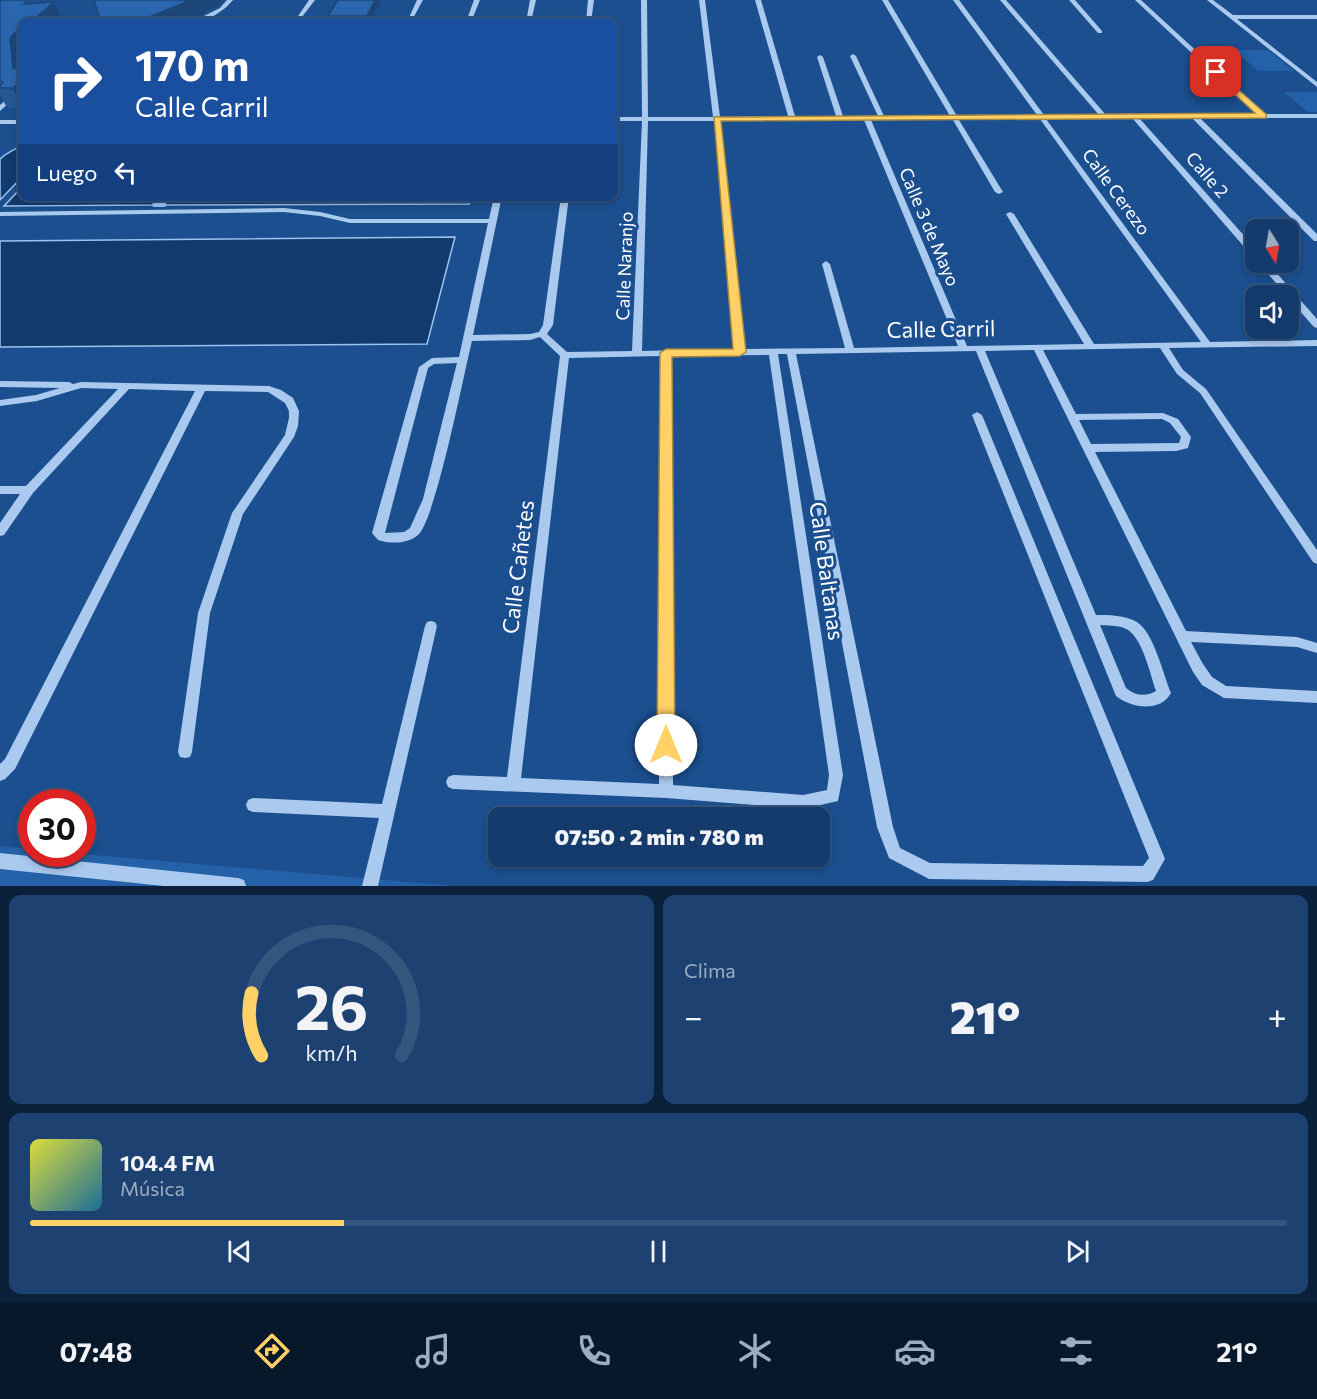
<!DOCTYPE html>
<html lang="es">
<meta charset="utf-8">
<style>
body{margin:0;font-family:Commissioner,sans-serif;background:#1d4271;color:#f1f3f6;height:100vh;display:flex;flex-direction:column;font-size:22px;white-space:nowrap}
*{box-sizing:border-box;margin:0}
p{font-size:20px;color:#9dadc1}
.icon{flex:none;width:33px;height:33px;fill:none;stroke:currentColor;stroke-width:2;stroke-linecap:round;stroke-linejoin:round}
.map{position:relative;height:886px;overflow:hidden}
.side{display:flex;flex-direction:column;gap:9px;padding:9px;background:#0b203b;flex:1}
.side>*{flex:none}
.top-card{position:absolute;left:18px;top:18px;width:600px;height:183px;border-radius:12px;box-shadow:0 3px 9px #0003,0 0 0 2px #33557e;background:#1a4fa0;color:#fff;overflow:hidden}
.needle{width:39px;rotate:169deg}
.fabs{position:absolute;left:1245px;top:219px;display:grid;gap:12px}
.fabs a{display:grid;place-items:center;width:54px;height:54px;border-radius:12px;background:#143b6b;box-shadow:0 3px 9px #0003,0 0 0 2px #33557e;font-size:30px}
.speed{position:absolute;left:18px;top:789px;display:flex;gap:12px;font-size:30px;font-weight:700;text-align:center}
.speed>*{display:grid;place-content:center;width:78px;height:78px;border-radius:50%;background:#143b6b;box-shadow:0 3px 9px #0003,0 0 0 2px #33557e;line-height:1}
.speed .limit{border:9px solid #d22;background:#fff;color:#111}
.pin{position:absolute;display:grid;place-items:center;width:51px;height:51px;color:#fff;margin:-26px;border-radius:12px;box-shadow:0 3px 9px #0006}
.me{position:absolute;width:66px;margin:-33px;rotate:0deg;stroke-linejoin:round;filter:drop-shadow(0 0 4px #0008)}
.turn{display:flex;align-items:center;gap:21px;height:126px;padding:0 18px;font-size:27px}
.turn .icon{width:78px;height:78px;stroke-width:2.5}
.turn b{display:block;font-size:42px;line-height:51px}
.then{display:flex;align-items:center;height:57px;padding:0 18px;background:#0003;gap:12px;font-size:22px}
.big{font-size:45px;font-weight:800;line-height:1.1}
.side .card{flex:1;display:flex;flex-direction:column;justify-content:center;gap:9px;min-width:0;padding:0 21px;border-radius:12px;background:#1d4271}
.side .dial{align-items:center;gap:0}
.dial svg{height:156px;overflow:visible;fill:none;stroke:#33557e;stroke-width:7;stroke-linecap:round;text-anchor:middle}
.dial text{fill:#f1f3f6;stroke:none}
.song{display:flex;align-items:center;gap:18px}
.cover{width:72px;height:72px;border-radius:9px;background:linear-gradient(135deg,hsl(60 70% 55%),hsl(200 70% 35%))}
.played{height:6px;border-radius:3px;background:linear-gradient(90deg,#ffd166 25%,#33557e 25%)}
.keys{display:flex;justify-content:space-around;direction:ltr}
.heat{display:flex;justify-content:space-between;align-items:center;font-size:33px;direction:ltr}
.side .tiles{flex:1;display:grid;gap:9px;grid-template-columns:1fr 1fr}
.card:last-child{grid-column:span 2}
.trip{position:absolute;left:488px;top:807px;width:342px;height:60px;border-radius:12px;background:#143b6b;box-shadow:0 3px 9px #0003,0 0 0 2px #33557e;font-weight:800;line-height:60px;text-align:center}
.dock{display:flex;height:96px;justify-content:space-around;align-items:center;background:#08182b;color:#9dadc1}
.dock .icon{width:42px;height:42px}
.dock .on{color:#ffd166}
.dock b{font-size:27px;color:#f1f3f6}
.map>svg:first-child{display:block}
</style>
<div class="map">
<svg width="1317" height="886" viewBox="0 0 1317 886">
<rect width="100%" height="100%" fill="#1b4f8f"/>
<path fill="#2461a8" d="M 1268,50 L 1294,71 L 1258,71 L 1234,50 Z
M 1284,92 L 1317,92 L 1317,112 L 1308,112 Z
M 0,846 L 31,849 L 32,854 L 82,854 L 455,886 L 0,886 Z"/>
<path fill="#123a6d" stroke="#9cc4f0" stroke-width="1.5" d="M 22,144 L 22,177 L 0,200 L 0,159 C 8,151 15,151 22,144 Z
M 22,187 L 22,196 L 161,197 L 154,205 L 4,206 Z
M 170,197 L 471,196 L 471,197 L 469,204 L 164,205 Z
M 455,237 L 427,344 L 0,347 L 0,241 Z"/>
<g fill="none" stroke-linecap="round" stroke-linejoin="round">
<path stroke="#9cc4f0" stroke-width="4" d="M 154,205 L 164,205"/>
<path fill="#a9c9ee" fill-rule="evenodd" d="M 227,0 L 233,0 C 224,11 206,23 192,22 L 220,8 Z
M 309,0 L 315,0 L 298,22 L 294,22 Z
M 417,0 L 423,0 L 411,22 L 407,22 Z
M 474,0 L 480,0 L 471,22 L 466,22 Z
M 530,0 L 536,0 L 531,22 L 526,22 Z
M 588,0 L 594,0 L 591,22 L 586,22 Z
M 641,0 L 647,0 L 648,117 L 713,117 L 699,0 L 705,0 L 720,117 L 788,116 L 755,0 L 761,0 L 795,116 L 836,116 L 817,57 L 820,55 L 823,57 L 843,116 L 878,116 L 850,56 L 853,54 L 856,56 L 884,116 L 950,116 L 882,0 L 888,0 L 957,116 L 1037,115 L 953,0 L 959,0 L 1044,115 L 1099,115 L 1000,0 L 1006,0 L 1106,115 L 1257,114 L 1135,0 L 1141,0 L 1265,114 L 1317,114 L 1317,118 L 1200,118 L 1317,234 L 1317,241 L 1314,241 L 1193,119 L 1140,119 L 1256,249 L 1256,257 L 1253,257 L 1133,119 L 1046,119 L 1210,342 L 1317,340 L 1317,346 L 1169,348 L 1183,370 L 1206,389 L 1317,550 L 1317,564 L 1313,562 L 1200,393 L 1177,374 L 1160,348 L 1043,350 L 1076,414 L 1163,413 L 1178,419 L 1191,437 L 1188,448 L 1176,451 L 1095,452 L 1186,631 L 1297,637 L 1317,643 L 1317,653 L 1297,647 L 1191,642 L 1203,664 L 1212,677 L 1226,686 L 1317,691 L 1317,703 L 1224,698 L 1202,685 L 1193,672 L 1034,350 L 985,351 L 1096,615 C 1109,615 1125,615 1137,622 C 1154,633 1163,674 1171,693 C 1160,713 1131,708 1116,696 L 976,351 L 796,354 L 893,827 L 900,848 L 930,863 L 1143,866 L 1149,858 L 972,415 L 977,412 L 982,415 L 1165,859 L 1153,880 L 1147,882 L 929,879 L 889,858 L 877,827 L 787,354 L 778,354 L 843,775 L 838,801 L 803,809 L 666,798 L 453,789 L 448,787 L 446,782 L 448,777 L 453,775 L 507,777 L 560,356 L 540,337 L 530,340 L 472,341 C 464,373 436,519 418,535 C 408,544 390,544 378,540 L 372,533 L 419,367 L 432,358 L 459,357 L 488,223 L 350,223 L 320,216 L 284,212 L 0,216 L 0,212 L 284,208 L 320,212 L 350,219 L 489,219 L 494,196 L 502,196 L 473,335 L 530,334 L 539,332 L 543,325 L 561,196 L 569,196 L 553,325 L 547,334 L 567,352 L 632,351 L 642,121 L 614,121 L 614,117 L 642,117 ZM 1040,119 L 1201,342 L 1094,344 L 1014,214 L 1010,212 L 1006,214 L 1084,344 L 967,346 L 871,120 L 953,120 L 995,192 L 999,194 L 1003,192 L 959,120 ZM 864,120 L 958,346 L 854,348 L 830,264 L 826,261 L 822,264 L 845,348 L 744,349 L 721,121 ZM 648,121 L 714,121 L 735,349 L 642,351 ZM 769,355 L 829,775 L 827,790 L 803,795 L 673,785 L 671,356 ZM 661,356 L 659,784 L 521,778 L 569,358 ZM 457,363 L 423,499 L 410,528 L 404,532 L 385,533 L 428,368 L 434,364 ZM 1162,419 L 1170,423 L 1181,437 L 1179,443 L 1091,444 L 1079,420 ZM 1100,625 C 1108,626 1117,625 1124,628 C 1142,634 1150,674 1156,691 C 1145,697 1136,696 1126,688 Z
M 1069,0 L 1075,0 L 1102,31 L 1102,33 L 1098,33 Z
M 1207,0 L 1213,0 L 1233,15 L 1317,15 L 1317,19 L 1237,19 L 1317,82 L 1317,87 Z
M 5,101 L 10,102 L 0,111 L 0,105 Z
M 0,120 L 22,120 L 22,124 L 0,124 Z
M 1258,262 L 1267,262 L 1317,319 L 1317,328 L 1314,327 L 1288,298 L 1288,296 L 1287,296 Z
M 0,381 L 69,382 L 73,384 L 81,382 L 269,386 L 281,390 L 293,398 L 299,411 L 298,426 L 294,437 L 243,514 L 210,613 L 192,752 L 190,757 L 185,758 L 180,757 L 178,752 L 198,613 L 232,513 L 285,435 L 289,418 L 289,411 L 285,403 L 268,392 L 205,391 L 15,769 L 5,779 L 0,781 L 0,764 L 5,759 L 195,391 L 129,389 L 33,493 L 4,535 L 0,536 L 0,523 L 20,494 L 0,494 L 0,486 L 26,486 L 118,389 L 81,388 L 37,401 L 0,406 L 0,400 L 36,395 L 60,388 L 0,387 Z
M 431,621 L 435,622 L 437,626 L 378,886 L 362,886 L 379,818 L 253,812 L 248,810 L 246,805 L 248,800 L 253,798 L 382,804 L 425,626 L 427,622 Z
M 0,853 L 238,878 L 244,880 L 246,886 L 164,886 L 0,869 Z"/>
</g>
<path fill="#245895" d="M 0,0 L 28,0 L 30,3 L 62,20 L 22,22 L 22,53 L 19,57 L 22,108 L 7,108 L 3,100 L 0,102 Z
M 380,4 L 370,22 L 329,22 L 328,16 Z"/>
<path fill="#1d4779" d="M 186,0 L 224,0 L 219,6 L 191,20 L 190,22 L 137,22 Z
M 375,0 L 379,0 L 380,4 L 370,22 L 368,22 L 367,16 Z
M 54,2 L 62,20 L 59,22 L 31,22 Z
M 20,28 L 22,33 L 22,53 L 19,57 L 21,80 L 22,79 L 22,108 L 13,88 L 10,38 Z
M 0,94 L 3,100 L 0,102 Z"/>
<path fill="#2a66ad" stroke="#1d4779" stroke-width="1.5" d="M 0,0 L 28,0 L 24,4 L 54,2 L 31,22 L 22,22 L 22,28 L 20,28 L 10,38 L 13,69 L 22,65 L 22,79 L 13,88 L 0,88 L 0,85 L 3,82 L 0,81 Z
M 94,0 L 186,0 L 184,3 L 137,22 L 100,22 L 101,22 Z
M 338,0 L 375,0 L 367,16 L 328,16 Z"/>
<path fill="#ffd166" stroke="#a68842" stroke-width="1.5" d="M 1216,70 L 1266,114 L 1266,118 L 721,121 L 746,352 L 740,356 L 672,357 L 675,745 L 673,751 L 666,753 L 660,751 L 657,745 L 660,353 L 666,349 L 733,349 L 714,117 L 1255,113 L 1213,74 L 1212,72 Z"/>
<g text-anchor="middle" stroke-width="6" stroke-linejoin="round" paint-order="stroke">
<g font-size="18" fill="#fff" stroke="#1b4f8f">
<text transform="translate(1207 175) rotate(49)" y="6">Calle 2</text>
<text transform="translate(1116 192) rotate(54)" y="6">Calle Cerezo</text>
<text transform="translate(929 227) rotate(67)" y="6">Calle 3 de Mayo</text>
<text transform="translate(625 266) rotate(-88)" y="6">Calle Naranjo</text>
</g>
<g font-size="22" fill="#fff" stroke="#1b4f8f">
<text transform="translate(941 329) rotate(-1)" y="8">Calle Carril</text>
<text transform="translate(518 567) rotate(-83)" y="8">Calle Cañetes</text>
<text transform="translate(827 571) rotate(82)" y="8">Calle Baltanas</text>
</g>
</g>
</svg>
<div class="fabs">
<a><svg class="needle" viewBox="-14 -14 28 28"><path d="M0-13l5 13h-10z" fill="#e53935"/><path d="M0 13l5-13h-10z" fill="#9dadc1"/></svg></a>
<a><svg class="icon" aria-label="sound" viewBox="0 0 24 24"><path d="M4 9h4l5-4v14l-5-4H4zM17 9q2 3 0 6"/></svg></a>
</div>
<div class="speed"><div class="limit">30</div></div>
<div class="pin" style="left:1216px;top:72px;background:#d93025"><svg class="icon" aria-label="arrive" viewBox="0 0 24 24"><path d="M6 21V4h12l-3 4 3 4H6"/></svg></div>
<svg class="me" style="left:666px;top:745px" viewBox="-20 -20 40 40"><circle r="19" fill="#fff"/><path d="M0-13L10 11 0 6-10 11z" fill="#ffd166"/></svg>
<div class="trip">07:50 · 2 min · 780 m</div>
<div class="top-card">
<div class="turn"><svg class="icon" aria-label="right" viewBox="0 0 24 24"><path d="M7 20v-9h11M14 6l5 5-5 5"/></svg><div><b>170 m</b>Calle Carril</div></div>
<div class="then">Luego<svg class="icon" aria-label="left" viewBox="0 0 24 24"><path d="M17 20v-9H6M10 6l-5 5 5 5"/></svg></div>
</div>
</div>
<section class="side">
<div class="tiles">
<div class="card dial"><svg viewBox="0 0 100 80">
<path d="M14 69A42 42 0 1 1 86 69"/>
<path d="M14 69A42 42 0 0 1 9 37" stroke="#ffd166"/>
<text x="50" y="56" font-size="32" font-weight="700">26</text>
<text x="50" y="72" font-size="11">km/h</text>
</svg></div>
<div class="card"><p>Clima</p>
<div class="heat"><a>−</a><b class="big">21°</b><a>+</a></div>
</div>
<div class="card">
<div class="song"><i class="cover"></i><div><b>104.4 FM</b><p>Música</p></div></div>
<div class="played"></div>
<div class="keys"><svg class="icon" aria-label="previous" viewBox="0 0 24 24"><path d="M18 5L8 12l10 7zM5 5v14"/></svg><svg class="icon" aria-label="pause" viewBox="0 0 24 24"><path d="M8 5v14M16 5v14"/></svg><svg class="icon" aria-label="next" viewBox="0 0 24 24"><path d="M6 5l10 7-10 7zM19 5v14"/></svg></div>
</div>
</div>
</section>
<nav class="dock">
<b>07:48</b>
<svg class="icon on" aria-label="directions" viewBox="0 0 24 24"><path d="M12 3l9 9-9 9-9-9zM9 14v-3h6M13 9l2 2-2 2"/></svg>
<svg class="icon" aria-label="music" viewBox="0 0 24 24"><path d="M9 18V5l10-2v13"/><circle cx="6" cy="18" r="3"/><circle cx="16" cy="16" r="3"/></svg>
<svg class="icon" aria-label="phone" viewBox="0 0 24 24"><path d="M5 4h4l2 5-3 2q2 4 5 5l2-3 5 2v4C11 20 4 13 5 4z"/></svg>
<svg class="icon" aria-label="climate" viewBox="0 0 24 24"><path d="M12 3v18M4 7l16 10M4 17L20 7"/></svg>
<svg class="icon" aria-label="car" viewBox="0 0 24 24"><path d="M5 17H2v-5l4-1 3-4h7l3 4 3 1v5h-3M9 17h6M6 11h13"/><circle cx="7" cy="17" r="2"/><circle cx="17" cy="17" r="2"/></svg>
<svg class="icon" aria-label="filters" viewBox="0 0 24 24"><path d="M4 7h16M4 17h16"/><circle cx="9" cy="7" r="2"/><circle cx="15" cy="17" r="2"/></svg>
<b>21°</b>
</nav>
